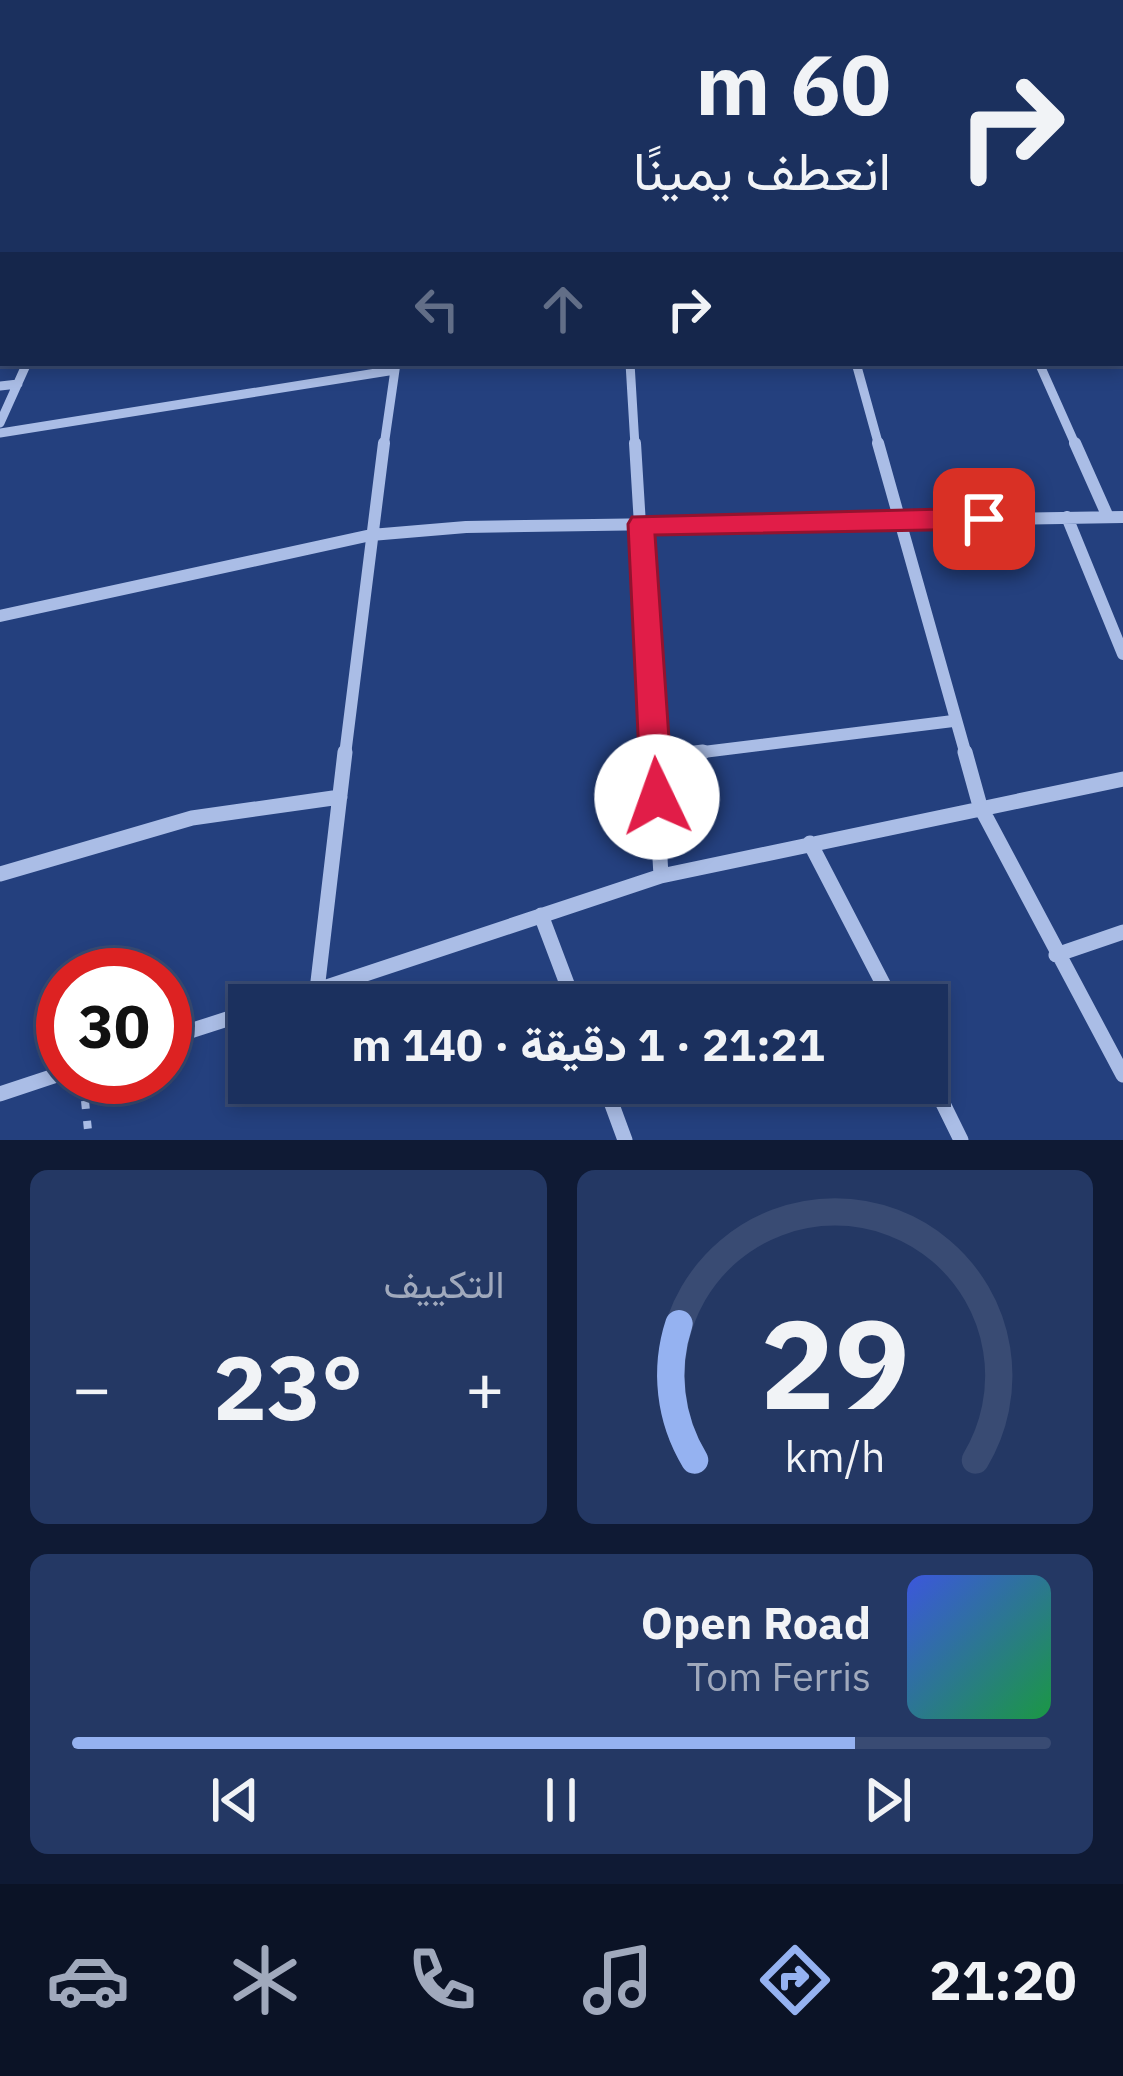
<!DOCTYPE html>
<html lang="ar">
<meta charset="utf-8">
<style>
body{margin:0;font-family:"IBM Plex Sans",Vazirmatn,sans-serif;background:#243864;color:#f1f3f6;direction:rtl;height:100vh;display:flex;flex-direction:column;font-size:45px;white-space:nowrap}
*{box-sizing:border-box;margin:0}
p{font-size:39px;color:#a0a9bc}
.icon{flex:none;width:66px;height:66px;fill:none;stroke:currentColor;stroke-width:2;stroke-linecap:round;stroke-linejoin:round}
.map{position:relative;height:1140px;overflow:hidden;direction:ltr}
.details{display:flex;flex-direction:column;gap:30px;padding:30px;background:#0f1a34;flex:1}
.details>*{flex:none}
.guide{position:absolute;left:0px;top:0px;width:1125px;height:366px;box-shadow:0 6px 18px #0003,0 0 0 3px #394b73;direction:rtl;background:#1b305e;color:#f1f3f6;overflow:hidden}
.speed{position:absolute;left:36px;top:948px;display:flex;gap:24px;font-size:60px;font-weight:700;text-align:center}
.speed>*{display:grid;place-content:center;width:156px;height:156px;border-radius:50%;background:#1b305e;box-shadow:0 6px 18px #0003,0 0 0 3px #394b73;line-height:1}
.speed .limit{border:18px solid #d22;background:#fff;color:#111}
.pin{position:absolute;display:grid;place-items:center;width:102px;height:102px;color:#fff;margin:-51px;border-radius:24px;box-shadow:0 6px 18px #0006}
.me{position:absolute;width:132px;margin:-66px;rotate:357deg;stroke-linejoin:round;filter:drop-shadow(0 0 9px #0008)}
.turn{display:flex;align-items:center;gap:42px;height:252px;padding:0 36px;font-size:54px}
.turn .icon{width:156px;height:156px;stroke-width:2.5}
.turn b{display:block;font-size:84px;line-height:102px}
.lanes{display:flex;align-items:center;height:114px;padding:0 36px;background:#0003;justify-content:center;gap:60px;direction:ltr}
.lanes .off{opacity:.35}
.big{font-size:90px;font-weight:800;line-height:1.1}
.details .widget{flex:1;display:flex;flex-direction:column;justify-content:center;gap:18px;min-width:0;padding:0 42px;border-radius:18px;background:#243864}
.details .dial{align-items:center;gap:0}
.dial svg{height:312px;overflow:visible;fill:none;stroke:#394b73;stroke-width:7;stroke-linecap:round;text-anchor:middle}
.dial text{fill:#f1f3f6;stroke:none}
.song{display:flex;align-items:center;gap:36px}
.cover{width:144px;height:144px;border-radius:18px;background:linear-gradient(135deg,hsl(230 70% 55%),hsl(140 70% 35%))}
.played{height:12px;border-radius:6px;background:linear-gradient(90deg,#95b2f1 80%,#394b73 80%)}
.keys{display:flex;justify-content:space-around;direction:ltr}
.heat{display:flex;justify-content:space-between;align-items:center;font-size:66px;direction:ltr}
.details .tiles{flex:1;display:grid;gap:30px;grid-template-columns:1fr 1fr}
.widget:last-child{grid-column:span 2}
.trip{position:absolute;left:228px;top:984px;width:720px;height:120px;border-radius:0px;background:#1b305e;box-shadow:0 6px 18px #0003,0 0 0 3px #394b73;font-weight:800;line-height:120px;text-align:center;direction:rtl}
.tabs{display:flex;height:192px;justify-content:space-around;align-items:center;background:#0b1326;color:#a0a9bc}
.tabs .icon{width:84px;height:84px}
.tabs .current{color:#95b2f1}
.tabs b{font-size:54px;color:#f1f3f6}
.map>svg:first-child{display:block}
</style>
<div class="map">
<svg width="1123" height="1140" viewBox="0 0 1123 1140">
<rect width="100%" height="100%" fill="#24407e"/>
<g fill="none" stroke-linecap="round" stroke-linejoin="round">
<path stroke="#aabde6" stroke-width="8" stroke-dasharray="8 12" stroke-linecap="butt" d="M 83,1081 L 89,1140"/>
<path stroke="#aabde6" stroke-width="8" d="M 401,0 L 418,3
M 1112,0 L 1121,3"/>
<path stroke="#aabde6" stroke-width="9" d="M 630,363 L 635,446
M 856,363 L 879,446
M 1039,363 L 1076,446
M 0,386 L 18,384
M 0,423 L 27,363
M 0,433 L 395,370
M 384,446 L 396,363"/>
<path stroke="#aabde6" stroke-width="12" d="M 635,443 L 654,755
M 878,443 L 966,755
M 1075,443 L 1108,517
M 1067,517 L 1123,654
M 0,616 L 371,535 L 466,527 L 1123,517
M 345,755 L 384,443
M 679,755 L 953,721"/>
<path stroke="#aabde6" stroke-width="15" d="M 654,752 L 661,876
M 965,752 L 980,806 L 1123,1075
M 655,758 L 703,752
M 810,843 L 894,1005
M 0,874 L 192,818 L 340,797
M 541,915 L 575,1005
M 1056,955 L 1123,932
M 317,990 L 345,752
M 272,1005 L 661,876 L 1123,779
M 165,1039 L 249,1012
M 927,1071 L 961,1140
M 604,1083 L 625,1140
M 0,1094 L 63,1073"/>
</g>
<path fill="#e11d48" stroke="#92132f" stroke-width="3" d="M 984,508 L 997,519 L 984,529 L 655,535 L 673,797 L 668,808 L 657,812 L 646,808 L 641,797 L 628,524 L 632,517 Z"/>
</svg>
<div class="speed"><div class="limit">30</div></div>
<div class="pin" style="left:984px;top:519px;background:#d93025"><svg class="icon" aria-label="arrive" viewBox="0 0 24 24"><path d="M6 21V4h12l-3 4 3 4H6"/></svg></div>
<svg class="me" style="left:657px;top:797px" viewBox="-20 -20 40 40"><circle r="19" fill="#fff"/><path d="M0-13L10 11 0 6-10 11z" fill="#e11d48"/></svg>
<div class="trip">21:21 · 1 دقيقة · 140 m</div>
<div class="guide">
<div class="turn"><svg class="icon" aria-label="right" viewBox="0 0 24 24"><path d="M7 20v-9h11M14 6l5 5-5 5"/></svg><div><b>60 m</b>انعطف يمينًا</div></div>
<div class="lanes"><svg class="icon off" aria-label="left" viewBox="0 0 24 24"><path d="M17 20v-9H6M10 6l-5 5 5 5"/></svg><svg class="icon off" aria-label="ahead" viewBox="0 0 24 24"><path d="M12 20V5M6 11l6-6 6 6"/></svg><svg class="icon" aria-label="right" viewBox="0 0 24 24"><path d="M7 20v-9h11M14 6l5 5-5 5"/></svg></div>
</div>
</div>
<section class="details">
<div class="tiles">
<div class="widget dial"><svg viewBox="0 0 100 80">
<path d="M14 69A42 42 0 1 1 86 69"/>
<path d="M14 69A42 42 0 0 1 10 34" stroke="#95b2f1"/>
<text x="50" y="56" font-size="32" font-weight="700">29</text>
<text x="50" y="72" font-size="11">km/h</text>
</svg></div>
<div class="widget"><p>التكييف</p>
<div class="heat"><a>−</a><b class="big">23°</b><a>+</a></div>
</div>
<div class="widget">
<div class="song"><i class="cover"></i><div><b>Open Road</b><p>Tom Ferris</p></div></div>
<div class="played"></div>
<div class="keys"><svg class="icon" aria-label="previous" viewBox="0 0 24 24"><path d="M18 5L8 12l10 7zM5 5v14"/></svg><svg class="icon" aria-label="pause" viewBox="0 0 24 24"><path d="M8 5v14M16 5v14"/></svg><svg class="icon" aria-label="next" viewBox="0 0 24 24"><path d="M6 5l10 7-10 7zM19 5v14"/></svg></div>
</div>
</div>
</section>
<nav class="tabs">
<b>21:20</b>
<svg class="icon current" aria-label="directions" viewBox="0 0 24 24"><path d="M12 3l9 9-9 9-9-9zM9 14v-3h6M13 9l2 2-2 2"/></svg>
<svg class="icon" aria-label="music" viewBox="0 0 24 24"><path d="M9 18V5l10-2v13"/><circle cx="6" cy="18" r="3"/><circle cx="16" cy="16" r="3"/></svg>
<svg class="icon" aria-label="phone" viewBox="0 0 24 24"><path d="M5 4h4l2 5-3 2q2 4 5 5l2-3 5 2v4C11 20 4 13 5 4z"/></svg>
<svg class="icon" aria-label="climate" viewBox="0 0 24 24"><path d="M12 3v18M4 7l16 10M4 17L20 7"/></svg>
<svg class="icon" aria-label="car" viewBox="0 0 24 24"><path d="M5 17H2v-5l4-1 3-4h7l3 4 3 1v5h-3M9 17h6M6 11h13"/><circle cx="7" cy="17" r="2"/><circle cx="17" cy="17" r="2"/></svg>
</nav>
